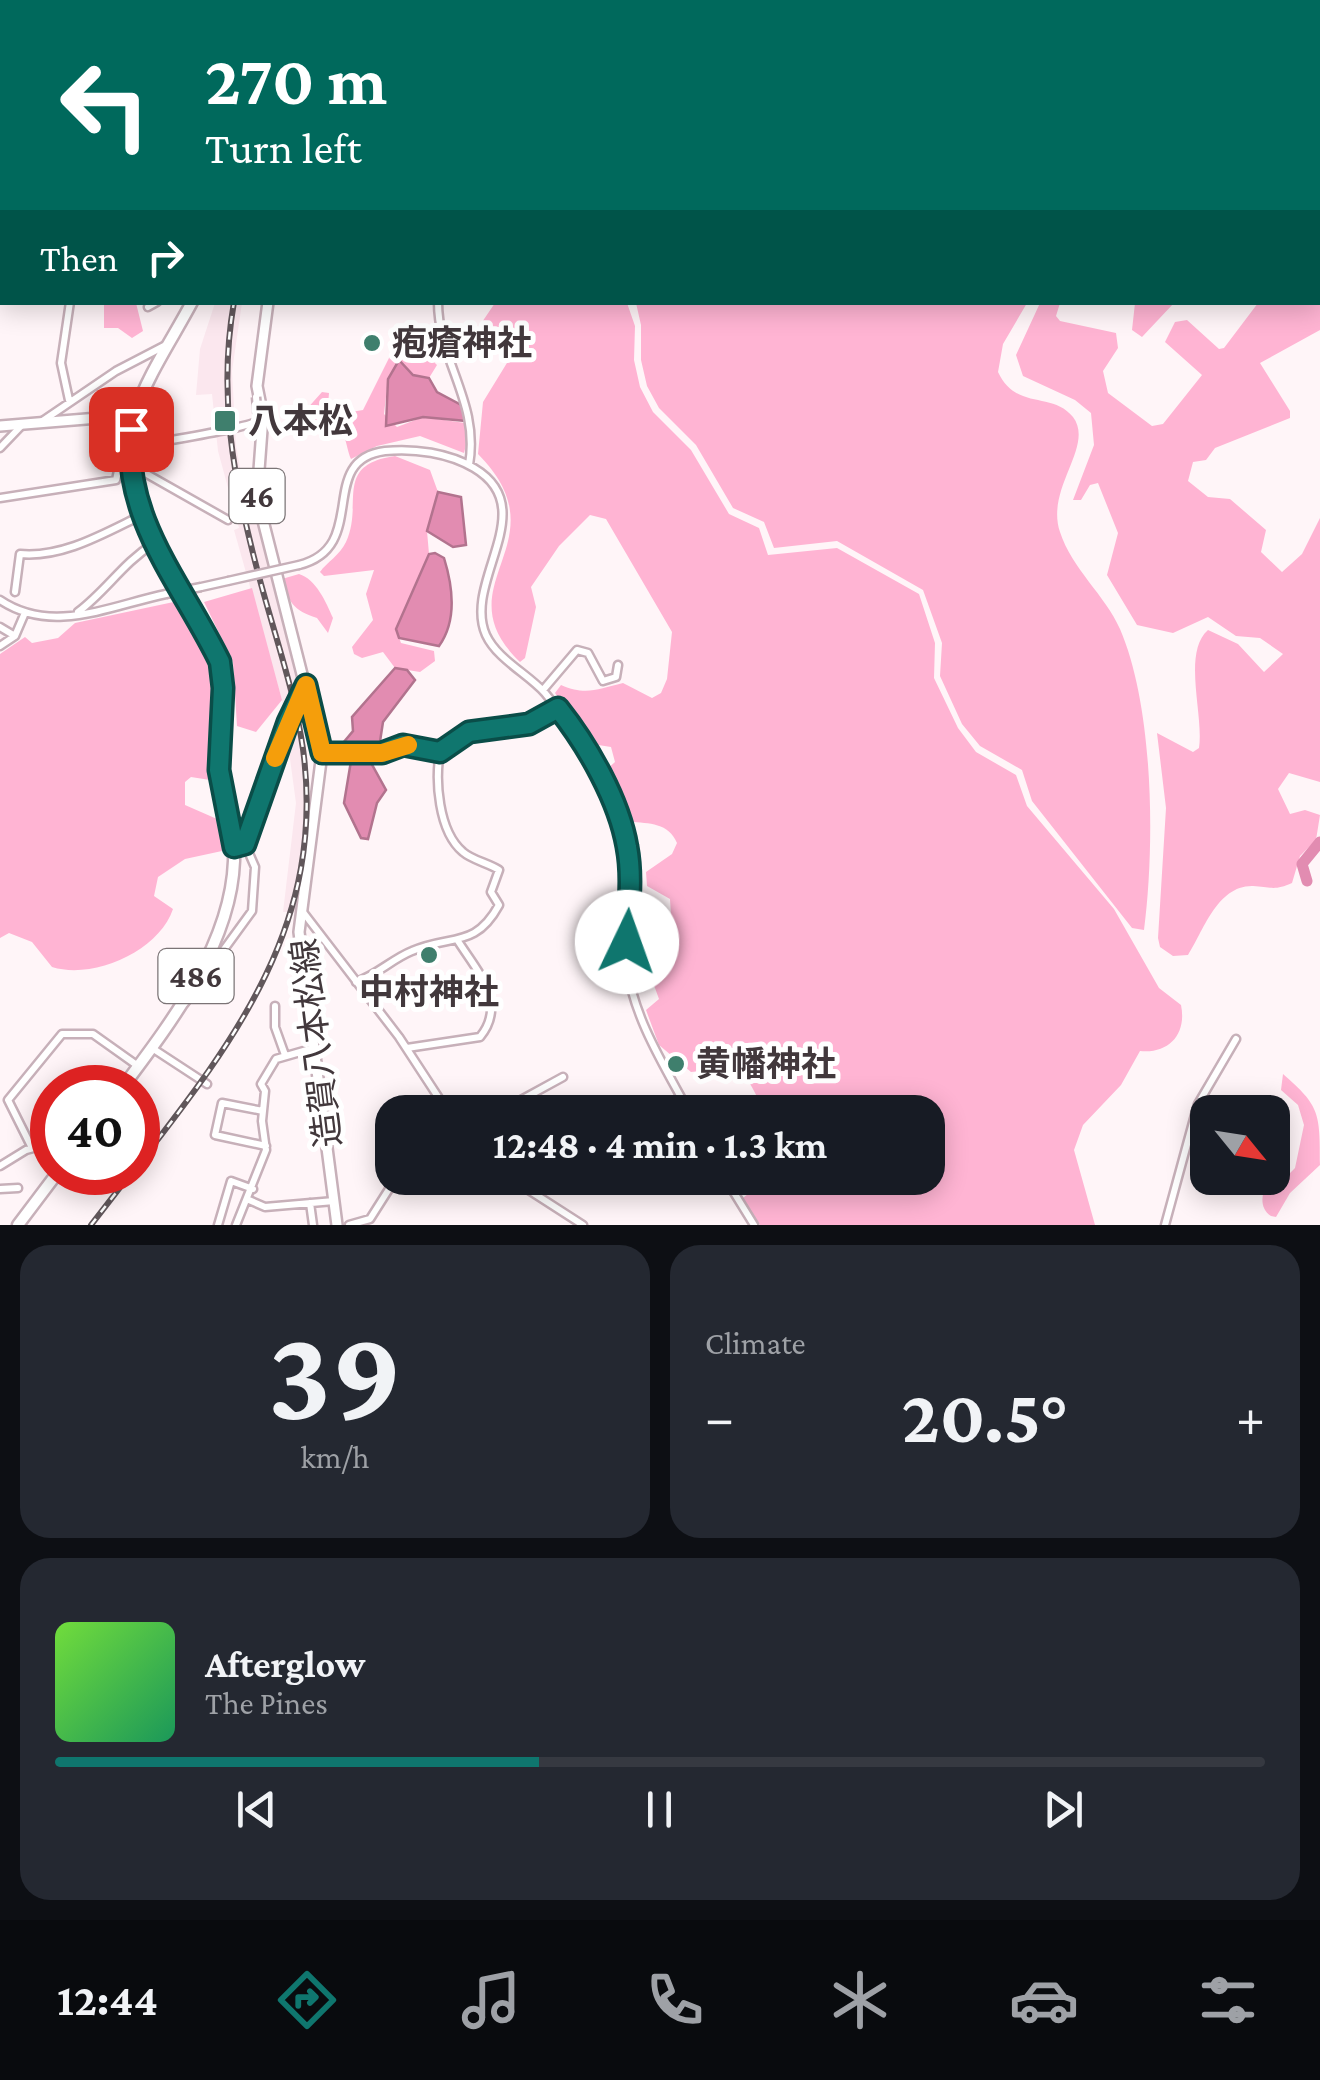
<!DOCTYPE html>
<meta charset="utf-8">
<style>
body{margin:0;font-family:"Crimson Pro","Noto Sans JP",serif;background:#242831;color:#f1f3f6;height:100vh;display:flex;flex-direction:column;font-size:38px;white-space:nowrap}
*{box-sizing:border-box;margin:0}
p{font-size:32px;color:#9ea1a6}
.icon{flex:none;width:55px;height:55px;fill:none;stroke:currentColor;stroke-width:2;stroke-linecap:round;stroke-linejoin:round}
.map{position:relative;height:1225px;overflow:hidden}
.sheet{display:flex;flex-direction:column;gap:20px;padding:20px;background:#0d0f14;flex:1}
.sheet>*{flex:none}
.hud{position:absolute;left:0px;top:0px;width:1320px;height:305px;box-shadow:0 5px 25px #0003;background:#00695c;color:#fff;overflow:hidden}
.needle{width:65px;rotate:120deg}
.tools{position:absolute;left:1190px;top:1095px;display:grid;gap:20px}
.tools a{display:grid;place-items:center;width:100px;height:100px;border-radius:20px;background:#171b24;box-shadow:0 5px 25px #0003;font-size:50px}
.speed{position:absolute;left:30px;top:1065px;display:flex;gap:20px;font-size:50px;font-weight:700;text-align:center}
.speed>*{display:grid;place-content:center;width:130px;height:130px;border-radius:50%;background:#171b24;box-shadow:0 5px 25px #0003;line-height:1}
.speed .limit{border:15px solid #d22;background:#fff;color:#111}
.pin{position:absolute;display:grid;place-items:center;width:85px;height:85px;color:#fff;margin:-42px;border-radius:20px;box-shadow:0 5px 15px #0006}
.me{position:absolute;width:110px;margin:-55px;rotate:3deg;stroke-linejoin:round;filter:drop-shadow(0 0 8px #0008)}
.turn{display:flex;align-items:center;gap:35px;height:210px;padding:0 40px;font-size:45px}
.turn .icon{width:130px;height:130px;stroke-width:2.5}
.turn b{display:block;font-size:70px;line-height:85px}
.then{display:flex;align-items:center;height:95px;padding:0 40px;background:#0003;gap:20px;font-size:38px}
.big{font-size:75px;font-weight:700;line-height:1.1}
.sheet .tile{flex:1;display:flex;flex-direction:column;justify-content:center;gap:15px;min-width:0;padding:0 35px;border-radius:30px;background:#242831}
.sheet .dial{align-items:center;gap:0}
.dial b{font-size:130px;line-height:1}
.song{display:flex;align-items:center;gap:30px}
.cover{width:120px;height:120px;border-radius:15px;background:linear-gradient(135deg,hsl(100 70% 55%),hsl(150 70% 35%))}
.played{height:10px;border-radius:5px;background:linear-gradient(90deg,#0f766e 40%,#363941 40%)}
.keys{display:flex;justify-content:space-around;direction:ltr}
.heat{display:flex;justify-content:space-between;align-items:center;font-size:55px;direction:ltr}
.sheet .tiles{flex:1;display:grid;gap:20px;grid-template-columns:1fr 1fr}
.tile:last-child{grid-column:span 2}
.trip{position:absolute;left:375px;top:1095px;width:570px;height:100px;border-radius:30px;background:#171b24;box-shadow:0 5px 25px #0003;font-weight:700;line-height:100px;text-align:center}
.menu{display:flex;height:160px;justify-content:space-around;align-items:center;background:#090b0e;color:#9ea1a6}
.menu .icon{width:70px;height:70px}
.menu .on{color:#0f766e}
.menu b{font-size:45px;color:#f1f3f6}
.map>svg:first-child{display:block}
</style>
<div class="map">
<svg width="1320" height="1225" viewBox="0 0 1320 1225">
<rect width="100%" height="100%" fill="#fff5f8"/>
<path fill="#fbe7ee" d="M 215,303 L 242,303 L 232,371 L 236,445 L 243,485 L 254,483 L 255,502 L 301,701 L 310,798 L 304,875 L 295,912 L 283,912 L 296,803 L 282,700 L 234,530 L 239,528 L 218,451 L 212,394 L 196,395 L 200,349 Z"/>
<path fill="#ffb4d3" d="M 1320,255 L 1320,330 L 1260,363 L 1290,411 L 1290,418 L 1215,448 L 1206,460 L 1193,462 L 1188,481 L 1208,497 L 1230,499 L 1266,530 L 1261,552 L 1282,572 L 1302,554 L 1320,518 L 1320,782 L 1289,773 L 1278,789 L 1290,814 L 1305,810 L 1320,815 L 1316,840 L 1300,856 L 1292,883 C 1275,891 1270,887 1253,886 C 1217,885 1203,932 1188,955 L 1173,956 L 1160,947 L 1158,938 L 1166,808 L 1157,733 L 1193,752 L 1199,748 C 1204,715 1182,653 1208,630 L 1238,644 L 1264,672 L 1283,654 L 1260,638 L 1236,636 L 1208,617 L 1173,633 L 1137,625 L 1107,575 L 1118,533 L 1098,483 L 1090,485 L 1081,500 L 1073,500 L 1094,445 L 1091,413 L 1075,400 L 1023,376 L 1016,355 L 1040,303 L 1060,303 L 1056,316 L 1060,321 L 1116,333 L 1118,348 L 1103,371 L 1108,393 L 1152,426 L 1163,424 L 1202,375 L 1165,342 L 1175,322 L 1187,320 L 1219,349 L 1224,348 L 1258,303 L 1318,302 Z
M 136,303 L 143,331 L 132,338 L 118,328 L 104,328 L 104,303 Z
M 495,303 L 627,303 L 635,326 L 634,360 L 640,387 L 653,412 L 691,450 L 729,514 L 759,528 L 768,555 L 837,548 L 919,594 L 935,643 L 934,678 L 958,728 L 976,752 L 1016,775 L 1027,806 L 1114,909 L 1159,988 L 1181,1005 C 1187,1034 1169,1054 1140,1051 L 1121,1085 L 1083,1125 L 1074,1150 L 1095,1225 L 760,1225 L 743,1198 L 748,1194 L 790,1195 L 840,1186 L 845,1178 L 928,1178 L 928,1112 L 764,1112 C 754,1089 744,1068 721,1055 L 709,1058 L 701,1071 L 691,1072 L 659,1045 L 646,1010 L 659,999 L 651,977 L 659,959 L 656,936 L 671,915 L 670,899 L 647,886 L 646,872 L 672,854 L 677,843 C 669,823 649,823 630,822 L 606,770 L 615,762 L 611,747 L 592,744 L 555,693 L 561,685 C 586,696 598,689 623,683 L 652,698 L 661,693 L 667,679 L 672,632 L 606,519 L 590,515 L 559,546 L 531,587 L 536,607 L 525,658 L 520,662 C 439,584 566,543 478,454 L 483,402 L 518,345 L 478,328 Z
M 636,303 L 1027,303 L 1003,344 L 998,372 C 1016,411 1052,391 1073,417 C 1095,446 1045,488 1060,532 C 1072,569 1105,595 1120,629 C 1154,708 1155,846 1144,930 L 1132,928 L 1032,801 L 1022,770 L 980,746 L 962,724 L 940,676 L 942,643 L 923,590 L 837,541 L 774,548 L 764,522 L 733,508 L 696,445 L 659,408 L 647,386 L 641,360 L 641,325 Z
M 1135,303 L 1135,302 L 1174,303 L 1142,337 L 1132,330 Z
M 395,346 L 427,355 L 437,365 L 429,378 L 388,379 L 384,414 L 397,427 L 423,417 L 465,423 L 469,433 L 464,453 L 420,436 L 377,446 L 351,459 C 345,445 348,432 330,421 L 313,428 L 296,421 L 322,392 L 329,393 L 327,416 L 363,410 Z
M 395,456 L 430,470 L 438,492 L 427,531 L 429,554 L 396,629 L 401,643 L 434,651 L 435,661 L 420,672 L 395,668 L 383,652 L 362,658 L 354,654 L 352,647 L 373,620 L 366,594 L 374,570 L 324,576 L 320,572 C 327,562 340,555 346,542 C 364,503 333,465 395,456 Z
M 299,574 C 316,579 326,602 333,618 L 328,633 L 317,618 C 293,610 289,603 282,579 Z
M 252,588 L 282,700 L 256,732 L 237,726 L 233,662 L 204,602 Z
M 183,600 L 218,671 L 214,776 L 210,780 L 191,777 L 185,782 L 185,805 L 217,819 L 225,844 L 222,851 L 185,859 L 158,877 L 154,896 L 173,909 C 159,951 94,980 52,967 L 32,942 L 9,933 L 0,938 L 0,654 L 25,637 L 32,643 L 58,638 L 75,623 Z
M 1283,1074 C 1320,1106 1320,1113 1320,1165 L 1290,1193 L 1276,1217 L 1271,1216 C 1260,1209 1261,1196 1266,1186 L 1280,1183 L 1295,1168 L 1304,1125 L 1298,1105 L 1281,1090 Z"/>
<path fill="#e28cb1" stroke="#b2738e" stroke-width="2.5" d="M 399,360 L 413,375 L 429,378 L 437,392 L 465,407 L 467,421 L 423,417 L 386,426 L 388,379 Z
M 438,492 L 461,497 L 466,545 L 453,547 L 427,531 Z
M 435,553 L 444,558 C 453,587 457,621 439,646 L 399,638 L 396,629 L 429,554 Z
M 395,668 L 407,670 L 415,680 L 383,722 L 379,748 L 338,749 L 353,731 L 352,717 Z
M 351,761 L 370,761 L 386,790 L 377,803 L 368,839 L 361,838 L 344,803 Z"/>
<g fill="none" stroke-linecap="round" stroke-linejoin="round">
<path stroke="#e28cb1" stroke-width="11" d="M 1307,881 L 1302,864 L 1320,842"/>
<defs>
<path id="minor" d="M 152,0 L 154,2
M 497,0 L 497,2
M 173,2 L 173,0
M 229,2 L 230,0
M 273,2 L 274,0
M 315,2 L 316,0
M 403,2 L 404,0
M 0,221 L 2,223
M 438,302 C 438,361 480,402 469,465
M 148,307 L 157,302
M 69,400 L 61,363 L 70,302
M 41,422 L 116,371 L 168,344
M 138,446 L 139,468 L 145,473 L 228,520
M 139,446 L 141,426 L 165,430
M 0,448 L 22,425
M 0,498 L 116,480 L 121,457 L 129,454
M 299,565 C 371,547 315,460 385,451 C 414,448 449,453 474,468 C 543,509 462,581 486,635 C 497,659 528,674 545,693 C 575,728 597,768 616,810 C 639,862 621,913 627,967 C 634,1019 665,1067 689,1112
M 201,587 L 228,581
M 15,592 L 20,554 C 62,558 103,534 140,516
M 0,600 C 52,635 109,606 166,594
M 78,612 C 106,591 123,563 153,544
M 0,627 L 15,636
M 0,646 L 15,636 L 24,615
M 543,690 L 577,650 L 588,653 L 603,681 L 616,677 L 618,665
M 322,753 L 382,753 L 403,745 L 445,751 L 469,732 L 529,724 L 557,708
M 303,912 L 399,1037 L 448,1112
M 356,982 C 377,975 392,959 412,951 C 451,934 475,949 499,905 L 491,892 L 499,870 C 488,863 472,860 463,852 C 438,831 435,780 440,752
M 185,1003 L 252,911 L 255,867 L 245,844
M 275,1006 L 275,1027 L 285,1055
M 152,1048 L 207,1084
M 407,1048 L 480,1037 C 508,1003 477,971 458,941
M 263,1111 L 222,1103 L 215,1135 L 266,1146
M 499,1112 L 563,1077
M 32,1148 L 8,1100 L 62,1034 L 93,1034 L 138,1066
M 0,1166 L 26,1150 L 52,1143
M 510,1178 L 583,1225
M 725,1178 L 754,1225
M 0,1189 L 18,1188
M 249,1200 L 265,1207 L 334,1201
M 310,1203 L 313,1225
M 218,1225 L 231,1181 L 253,1189
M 236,1225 L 266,1150 L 262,1121 L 265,1091 L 261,1084 L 276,1059 L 314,1048
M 349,1225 L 370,1219 L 396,1178
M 1165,1225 L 1198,1104 L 1236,1039"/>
<path id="major" d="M 486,2 L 490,0
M 268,302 L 257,386 L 263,416 L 257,497 L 322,753 L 299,932 L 337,1225
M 0,426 L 135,415
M 234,847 L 245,844 L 288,721 L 306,685"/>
<path id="highway" d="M 352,2 L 353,0
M 122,1088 C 170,1024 231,945 234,861 C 235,830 222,801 219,770 C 216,734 226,698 220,662 C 183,585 106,504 135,413 C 148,374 173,338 192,302
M 18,1225 L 58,1172"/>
</defs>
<use href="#minor" stroke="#c7b0b9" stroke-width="11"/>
<use href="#major" stroke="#c7b0b9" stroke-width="14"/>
<use href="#highway" stroke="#c7b0b9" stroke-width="15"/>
<use href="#minor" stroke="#fff" stroke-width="6"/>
<use href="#major" stroke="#fff" stroke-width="9"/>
<use href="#highway" stroke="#fff" stroke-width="10"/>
<defs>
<path id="rail" d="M 424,2 L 427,0
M 138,1165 C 237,1038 326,921 303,749 C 294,687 271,625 256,565 C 233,477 218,393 234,302
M 91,1225 L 132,1172"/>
</defs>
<use href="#rail" stroke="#61575b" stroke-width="6"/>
<use href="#rail" stroke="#fff" stroke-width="2.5" stroke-dasharray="8" stroke-linecap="butt"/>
<defs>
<path id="minor-bridge" d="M 141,446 C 160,441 252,428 258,420 L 256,397
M 228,581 L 299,565
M 166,594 L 201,587"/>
</defs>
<use href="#minor-bridge" stroke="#c7b0b9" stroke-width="11" stroke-linecap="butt"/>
<use href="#minor-bridge" stroke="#fff" stroke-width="6"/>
</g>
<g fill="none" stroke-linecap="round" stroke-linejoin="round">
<defs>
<path id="route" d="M 131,429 C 122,519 183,585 220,662 L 223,688 L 219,770 L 234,847 L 245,844 L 288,722 L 306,685 L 322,753 L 382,753 L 403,745 L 440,752 L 469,732 L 529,724 L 558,708 C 588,746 619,800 627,847 C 633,878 628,911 627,942"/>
</defs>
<use href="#route" stroke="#0a4d48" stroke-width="25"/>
<use href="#route" stroke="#0f766e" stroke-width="18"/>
<path stroke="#f59e0b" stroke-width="18" d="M 275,758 L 306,685 L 322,753 L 382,753 L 408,745"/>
</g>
<g fill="#3f7f6d" stroke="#fff" stroke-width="4">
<circle cx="372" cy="343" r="10"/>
<rect x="213" y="409" width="24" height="24" rx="5"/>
<circle cx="429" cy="955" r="10"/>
<circle cx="676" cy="1064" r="10"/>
</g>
<g text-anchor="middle" stroke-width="10" stroke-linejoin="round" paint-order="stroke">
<g fill="#fff" stroke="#7b7476" stroke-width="2.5">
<rect x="229.5" y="469" width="55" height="54" rx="8"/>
<rect x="158.5" y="949" width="75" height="54" rx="8"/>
</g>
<g font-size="32" font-weight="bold" fill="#42383c">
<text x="257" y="507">46</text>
<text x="196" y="987">486</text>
</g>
<g font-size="35" font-weight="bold" fill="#42383c" stroke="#fff" text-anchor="start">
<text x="392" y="355">疱瘡神社</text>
<text x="248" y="433">八本松</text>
<text x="429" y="1004" text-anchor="middle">中村神社</text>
<text x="696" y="1076">黄幡神社</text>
</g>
<g font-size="35" fill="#42383c" stroke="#fff">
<text transform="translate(316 1043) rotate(-97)" y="12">造賀八本松線</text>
</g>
</g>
</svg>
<div class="tools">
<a><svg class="needle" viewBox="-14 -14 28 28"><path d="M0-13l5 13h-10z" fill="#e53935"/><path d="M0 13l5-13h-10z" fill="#9ea1a6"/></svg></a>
</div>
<div class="speed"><div class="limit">40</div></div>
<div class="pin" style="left:131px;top:429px;background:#d93025"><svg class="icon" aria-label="arrive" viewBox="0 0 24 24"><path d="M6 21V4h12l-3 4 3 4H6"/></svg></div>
<svg class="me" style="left:627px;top:942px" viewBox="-20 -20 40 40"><circle r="19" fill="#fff"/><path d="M0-13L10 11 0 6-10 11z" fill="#0f766e"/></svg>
<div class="trip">12:48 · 4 min · 1.3 km</div>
<div class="hud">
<div class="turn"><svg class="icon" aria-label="left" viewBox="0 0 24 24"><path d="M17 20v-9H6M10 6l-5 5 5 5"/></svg><div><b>270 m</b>Turn left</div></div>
<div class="then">Then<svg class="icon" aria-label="right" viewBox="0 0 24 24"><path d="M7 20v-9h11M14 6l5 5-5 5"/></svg></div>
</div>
</div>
<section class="sheet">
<div class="tiles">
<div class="tile dial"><b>39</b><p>km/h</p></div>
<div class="tile"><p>Climate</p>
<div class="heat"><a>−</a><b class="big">20.5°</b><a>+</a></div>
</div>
<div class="tile">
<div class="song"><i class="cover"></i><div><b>Afterglow</b><p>The Pines</p></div></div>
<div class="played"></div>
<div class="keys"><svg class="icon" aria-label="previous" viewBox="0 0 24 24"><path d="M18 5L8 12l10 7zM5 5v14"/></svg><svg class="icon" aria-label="pause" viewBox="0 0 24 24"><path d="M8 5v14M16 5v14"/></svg><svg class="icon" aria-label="next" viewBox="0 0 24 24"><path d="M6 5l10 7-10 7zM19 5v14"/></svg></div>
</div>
</div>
</section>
<nav class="menu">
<b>12:44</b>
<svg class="icon on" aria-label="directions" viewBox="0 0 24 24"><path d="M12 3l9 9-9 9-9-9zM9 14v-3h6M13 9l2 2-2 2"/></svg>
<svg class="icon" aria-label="music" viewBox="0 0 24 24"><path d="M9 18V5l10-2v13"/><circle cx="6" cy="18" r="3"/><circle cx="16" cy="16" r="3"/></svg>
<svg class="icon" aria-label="phone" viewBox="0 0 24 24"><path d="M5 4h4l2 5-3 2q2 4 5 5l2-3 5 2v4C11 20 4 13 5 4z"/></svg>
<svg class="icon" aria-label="climate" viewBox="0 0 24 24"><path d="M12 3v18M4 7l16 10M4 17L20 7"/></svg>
<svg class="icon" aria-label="car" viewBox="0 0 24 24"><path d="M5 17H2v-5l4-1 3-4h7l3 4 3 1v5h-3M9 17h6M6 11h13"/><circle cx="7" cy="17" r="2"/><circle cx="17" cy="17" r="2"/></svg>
<svg class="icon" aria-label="filters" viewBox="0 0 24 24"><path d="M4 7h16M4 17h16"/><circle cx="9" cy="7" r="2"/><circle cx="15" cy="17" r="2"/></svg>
</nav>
